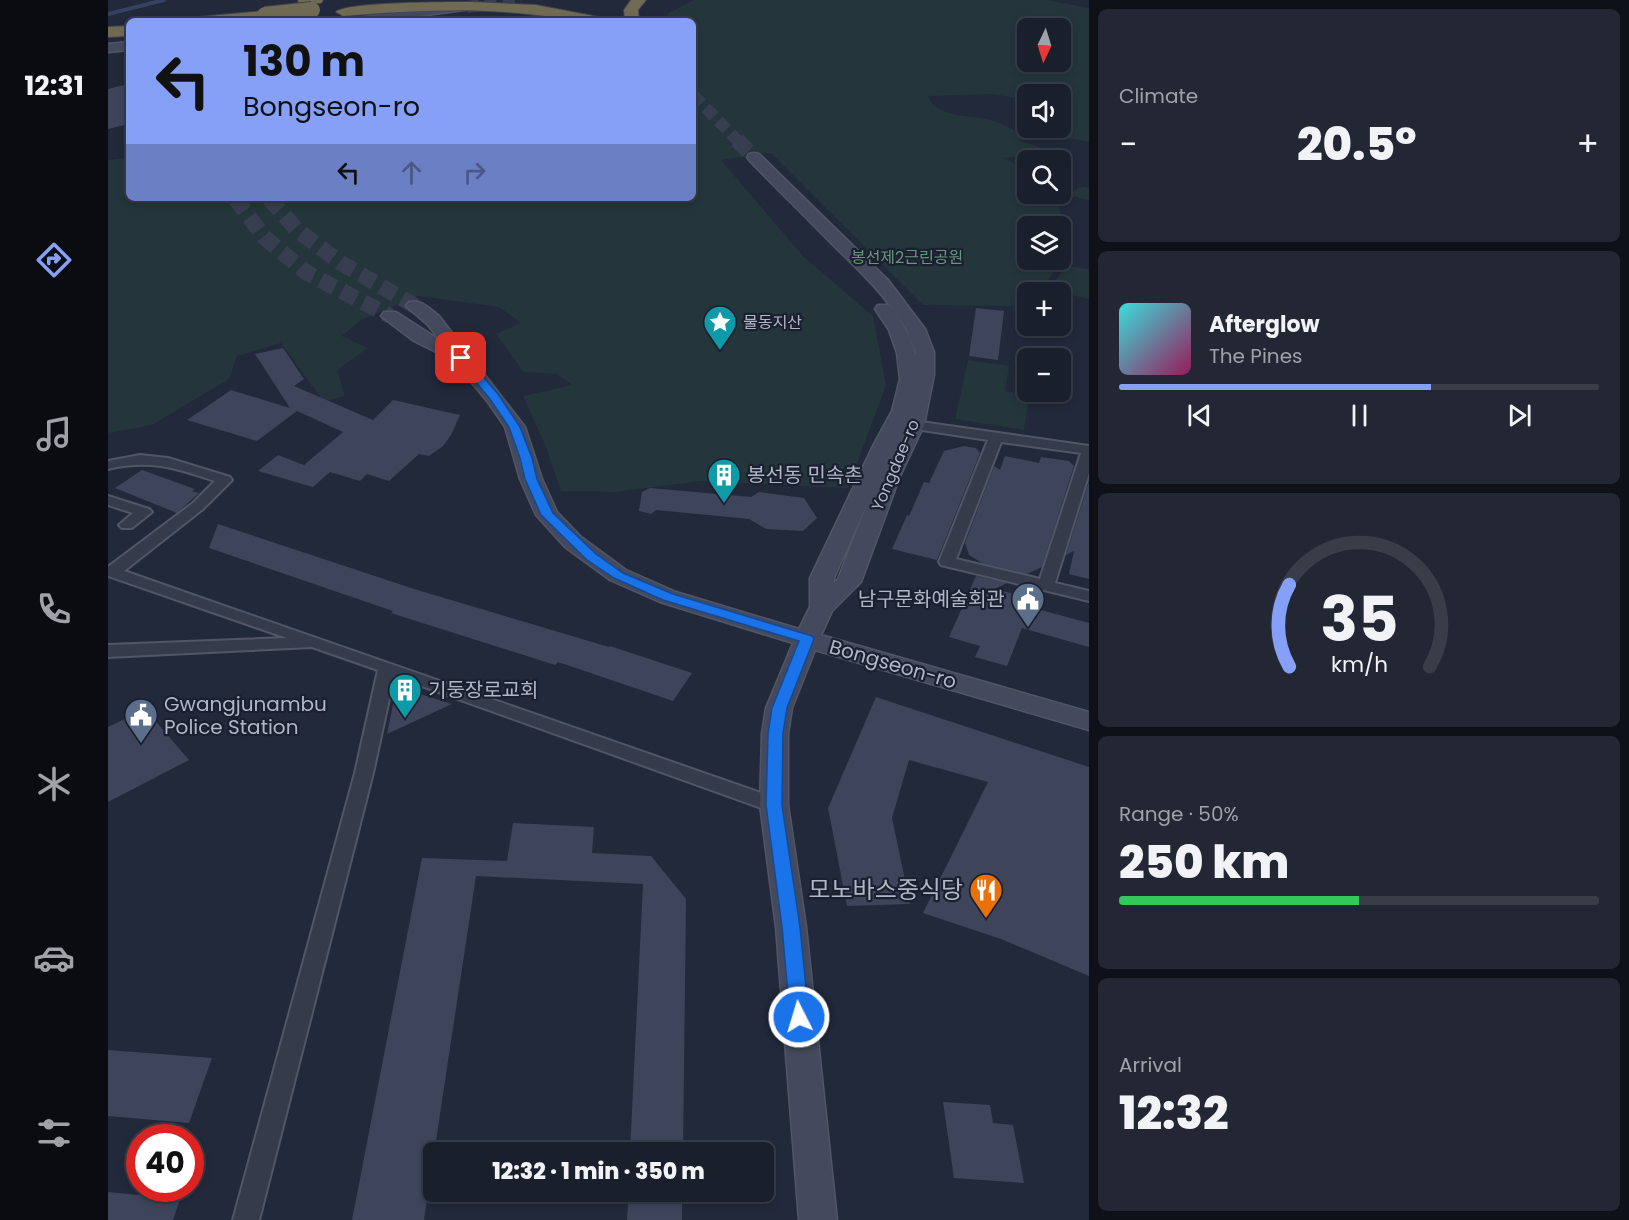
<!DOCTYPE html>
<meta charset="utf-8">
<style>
body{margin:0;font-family:Poppins,"Noto Sans KR",sans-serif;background:#232734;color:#f1f3f6;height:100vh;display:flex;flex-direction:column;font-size:22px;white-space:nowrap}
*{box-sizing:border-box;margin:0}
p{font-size:20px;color:#9fa2a9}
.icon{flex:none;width:33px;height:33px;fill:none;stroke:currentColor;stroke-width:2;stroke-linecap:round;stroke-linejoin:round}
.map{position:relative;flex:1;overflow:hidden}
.details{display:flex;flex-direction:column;gap:9px;padding:9px;background:#0e1118;width:540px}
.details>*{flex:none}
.guide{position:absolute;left:18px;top:18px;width:570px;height:183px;border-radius:9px;box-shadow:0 3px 9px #0003,0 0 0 2px #383d48;background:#869ff7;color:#111;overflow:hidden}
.needle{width:39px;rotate:184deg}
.buttons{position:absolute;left:909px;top:18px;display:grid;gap:12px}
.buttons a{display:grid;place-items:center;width:54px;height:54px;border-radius:9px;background:#1a1f2c;box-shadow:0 3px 9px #0003,0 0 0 2px #383d48;font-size:30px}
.speed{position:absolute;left:18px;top:1124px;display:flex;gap:12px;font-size:30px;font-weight:700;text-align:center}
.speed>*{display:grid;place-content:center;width:78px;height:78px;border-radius:50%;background:#1a1f2c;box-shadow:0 3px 9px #0003,0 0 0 2px #383d48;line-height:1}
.speed .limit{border:9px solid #d22;background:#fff;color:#111}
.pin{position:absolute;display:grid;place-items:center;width:51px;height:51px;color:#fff;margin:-26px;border-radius:12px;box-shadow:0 3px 9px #0006}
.me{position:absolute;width:66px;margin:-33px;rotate:355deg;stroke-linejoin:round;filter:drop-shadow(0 0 4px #0008)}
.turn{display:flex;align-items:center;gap:21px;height:126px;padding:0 18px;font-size:27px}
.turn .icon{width:78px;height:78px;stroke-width:2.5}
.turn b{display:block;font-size:42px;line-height:51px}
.lanes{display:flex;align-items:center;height:57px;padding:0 18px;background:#0003;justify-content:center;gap:30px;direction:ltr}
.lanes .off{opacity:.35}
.big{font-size:45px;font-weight:800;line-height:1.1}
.details .widget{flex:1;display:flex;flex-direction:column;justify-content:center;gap:9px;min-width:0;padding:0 21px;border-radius:9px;background:#232734}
.details .dial{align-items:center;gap:0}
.dial svg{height:156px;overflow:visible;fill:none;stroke:#383d48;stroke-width:7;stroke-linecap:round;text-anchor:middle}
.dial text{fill:#f1f3f6;stroke:none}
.song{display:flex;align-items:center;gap:18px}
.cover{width:72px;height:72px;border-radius:9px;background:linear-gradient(135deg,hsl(180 70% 55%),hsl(330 70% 35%))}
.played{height:6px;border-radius:3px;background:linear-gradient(90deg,#869ff7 65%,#383d48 65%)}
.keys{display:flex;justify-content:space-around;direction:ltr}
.heat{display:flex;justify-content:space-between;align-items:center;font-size:33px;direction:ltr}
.charge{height:9px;border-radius:4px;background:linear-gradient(90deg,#34c759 50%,#383d48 0)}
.trip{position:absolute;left:315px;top:1142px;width:351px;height:60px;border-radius:9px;background:#1a1f2c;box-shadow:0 3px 9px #0003,0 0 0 2px #383d48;font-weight:800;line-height:60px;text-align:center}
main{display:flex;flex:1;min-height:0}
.menu{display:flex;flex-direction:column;width:108px;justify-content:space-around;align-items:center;background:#0a0c12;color:#9fa2a9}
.menu .icon{width:42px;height:42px}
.menu .current{color:#869ff7}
.menu b{font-size:27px;color:#f1f3f6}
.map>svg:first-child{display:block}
</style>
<main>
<nav class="menu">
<b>12:31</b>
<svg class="icon current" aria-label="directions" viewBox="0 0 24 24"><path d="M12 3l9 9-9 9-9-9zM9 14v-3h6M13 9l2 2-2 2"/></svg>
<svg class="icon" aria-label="music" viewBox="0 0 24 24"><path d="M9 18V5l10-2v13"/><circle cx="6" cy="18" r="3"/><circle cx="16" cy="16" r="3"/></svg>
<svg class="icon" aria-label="phone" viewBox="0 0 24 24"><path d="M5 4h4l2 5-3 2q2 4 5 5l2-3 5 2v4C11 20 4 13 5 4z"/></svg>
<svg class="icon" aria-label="climate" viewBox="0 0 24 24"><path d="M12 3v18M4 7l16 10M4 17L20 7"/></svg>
<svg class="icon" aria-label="car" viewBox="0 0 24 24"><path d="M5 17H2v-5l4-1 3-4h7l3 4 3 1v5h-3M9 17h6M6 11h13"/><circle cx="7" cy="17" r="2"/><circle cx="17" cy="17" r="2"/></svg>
<svg class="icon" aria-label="filters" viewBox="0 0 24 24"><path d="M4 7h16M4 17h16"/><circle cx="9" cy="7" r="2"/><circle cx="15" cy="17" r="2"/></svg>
</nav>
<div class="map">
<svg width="981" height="1220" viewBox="0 0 981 1220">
<rect width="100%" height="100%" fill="#22293b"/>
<path fill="#24353c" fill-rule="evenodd" d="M 586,0 L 939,0 L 981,8 L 981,142 C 957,136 941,142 920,128 L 952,128 L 952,94 L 920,94 L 919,100 L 885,94 L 820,96 C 828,120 867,114 885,121 C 896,124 906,131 916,136 L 911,141 L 927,145 L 942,154 L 895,158 L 919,169 L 919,183 L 917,184 L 919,185 L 920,194 L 954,194 L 975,187 L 981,188 L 981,200 L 954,194 L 950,200 L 955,234 L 953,255 L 952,226 L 920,226 L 920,260 L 952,260 L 934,291 L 920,292 L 919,300 L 909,306 L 815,305 L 663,153 L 613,160 L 695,256 L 765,316 L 778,385 L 740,488 L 594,481 L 506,492 L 453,491 L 438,447 L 415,396 L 464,385 L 449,374 L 416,372 L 388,334 L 413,323 L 391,307 L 310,296 L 253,320 L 234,336 L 260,348 L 229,370 L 237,396 L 216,402 L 173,343 L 129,356 L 121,379 L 44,425 L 0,433 L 0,160 L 21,158 L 21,198 L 585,198 L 585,21 L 563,21 L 559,14 ZM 920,28 L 952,28 L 952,62 L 920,62 Z
M 957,266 L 981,269 L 981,299 L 942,290 Z
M 860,360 L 901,366 L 897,391 L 921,395 L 916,430 L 847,419 Z"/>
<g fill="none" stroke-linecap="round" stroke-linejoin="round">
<path stroke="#364162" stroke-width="4" d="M 0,14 L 56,0"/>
</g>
<path fill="#3e455b" d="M 21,84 L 21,124 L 0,129 L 0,89 Z
M 868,308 L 896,311 L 890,360 L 861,356 Z
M 175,348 L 196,379 L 186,386 L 265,420 L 285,400 L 352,415 L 343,435 L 335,446 L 321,456 L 311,454 L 281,481 L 259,474 L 252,481 L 222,472 L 205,487 L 150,471 L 170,455 L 196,465 L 235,432 L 189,411 L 149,441 L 79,420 L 123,390 L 182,408 L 147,354 Z
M 856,446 L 868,448 L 872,453 L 829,560 L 784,549 L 799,515 L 801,516 L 816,482 L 821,483 L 836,451 Z
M 897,456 L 931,463 L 933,457 L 961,461 L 966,466 L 934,567 L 919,574 L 874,563 L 861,555 L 857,543 L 886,466 L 892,470 Z
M 34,470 L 87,489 L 84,491 L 91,493 L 69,513 L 7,488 Z
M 981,481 L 981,579 L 961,574 L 966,551 L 958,555 Z
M 542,488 L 643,497 L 651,492 L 696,498 L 709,518 L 695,531 L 658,529 L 641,519 L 548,510 L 543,514 L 531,511 L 534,492 Z
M 110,524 L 306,589 L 501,647 L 502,646 L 584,673 L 565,701 L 450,662 L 447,665 L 283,613 L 285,611 L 101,548 Z
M 868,576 L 899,583 L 887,589 L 925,599 L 922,607 L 981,623 L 981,647 L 914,628 L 899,666 L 867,657 L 872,646 L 841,637 Z
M 299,690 L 344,704 L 279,734 L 287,695 Z
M 768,697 L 981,767 L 981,976 L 893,939 L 815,913 L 880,782 L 801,760 L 784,818 L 802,904 L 739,906 L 720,808 Z
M 37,709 L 81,760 L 0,802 L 0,727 Z
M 405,823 L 486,827 L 484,853 L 543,856 L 578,899 L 575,1152 L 522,1152 L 535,884 L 368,876 L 316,1220 L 244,1220 L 314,858 L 399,861 Z
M 0,1050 L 104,1058 L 81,1123 L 0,1116 Z
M 835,1102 L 882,1105 L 885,1123 L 905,1125 L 916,1183 L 846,1178 Z
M 521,1191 L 574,1191 L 574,1220 L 519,1220 Z
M 0,1192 L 72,1199 L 65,1220 L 0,1220 Z"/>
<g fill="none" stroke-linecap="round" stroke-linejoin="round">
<path stroke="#373e50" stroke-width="12" stroke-dasharray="12 6" stroke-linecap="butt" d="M 359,7 L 413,0
M 585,95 L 631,142"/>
<path stroke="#373e50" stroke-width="16" stroke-dasharray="16 8" stroke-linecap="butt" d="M 629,140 L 646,157
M 127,198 L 156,237 L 199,273 L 282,316
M 161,198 L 188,229 L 233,263 L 307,306"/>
<defs>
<path id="street" d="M 806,421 L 981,446 L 981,473 L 947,583 L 981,591 L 981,601 L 833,565 L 831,562 L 880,440 L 801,428 L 799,425 L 801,422 ZM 893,442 L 973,453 L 932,579 L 848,559 Z
M 32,455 L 60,458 L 122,477 L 124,480 L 95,509 L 16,571 L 673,800 L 676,805 L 673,810 L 666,812 L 659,810 L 286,676 L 265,773 L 151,1220 L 125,1220 L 247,773 L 270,670 L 204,647 L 0,657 L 0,645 L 179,638 L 0,576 L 0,567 L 85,503 L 107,481 C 68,468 42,459 0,469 L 0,461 Z
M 0,496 L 41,509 L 44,512 L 24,528 L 14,528 L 11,525 L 25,513 L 0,505 Z"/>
<path id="secondary" d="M 359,4 L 363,5 L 363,9 L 276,21 L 243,21 L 249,18 Z
M 21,42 L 21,50 L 0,52 L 0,44 Z
M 646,153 L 651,154 L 780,280 L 817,329 L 826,352 L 826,375 L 816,425 L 792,476 L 753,582 L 724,611 L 713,635 L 981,712 L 981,730 L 707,650 L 684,708 L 680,734 L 680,805 L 698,927 L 729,1220 L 691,1220 L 668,927 L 652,805 L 654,734 L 658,708 L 685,643 L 552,602 L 502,580 L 457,547 L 428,515 L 412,479 L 397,427 L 379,401 L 346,361 L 306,341 L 273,316 L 276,312 L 288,312 L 333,341 L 319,324 L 298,306 L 301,302 C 314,299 322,309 331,316 L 417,427 L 434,479 L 449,512 L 473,537 L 518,570 L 568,592 L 691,629 L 702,607 L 702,578 L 766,444 L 784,411 L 792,379 L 789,353 L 781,330 L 767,309 L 770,305 L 782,305 L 799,330 L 808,356 L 808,352 C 791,307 757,276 723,243 C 696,215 668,188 641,160 L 639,157 L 641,154 ZM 762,497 L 730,579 L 726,583 L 726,578 Z"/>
<path id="highway" d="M 190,0 L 215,0 L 213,3 L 191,4 Z
M 523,0 L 538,0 L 530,10 L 531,21 L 517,21 L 516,10 Z
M 364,2 L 428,5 L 496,18 L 498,21 C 464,21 431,14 397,12 C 343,8 289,12 235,16 L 228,12 C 237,2 343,2 364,2 Z
M 157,11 L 162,12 L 164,15 L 162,18 L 139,21 L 83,21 L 90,17 Z
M 21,26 L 21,36 L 0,37 L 0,27 Z"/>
</defs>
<use href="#street" stroke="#515666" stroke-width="4"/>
<use href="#secondary" stroke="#515666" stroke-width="3"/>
<use href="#highway" stroke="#3e4353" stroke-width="2"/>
<use href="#street" fill="#363b4b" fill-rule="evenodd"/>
<use href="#secondary" fill="#44495e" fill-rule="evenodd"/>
<use href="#highway" fill="#716a53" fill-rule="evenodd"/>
<defs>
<path id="highway-bridge" d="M 157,15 L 204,10"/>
</defs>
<use href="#highway-bridge" stroke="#3e4353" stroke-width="18" stroke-linecap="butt"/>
<use href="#highway-bridge" stroke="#716a53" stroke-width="16"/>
</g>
<path fill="#1a73e8" stroke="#114b97" stroke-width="1.5" d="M 353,355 L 357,356 L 390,394 L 412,427 L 424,458 L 429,479 L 445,513 L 488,554 L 515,573 L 565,594 L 704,636 L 706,639 L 679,708 L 675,734 L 674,805 L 692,927 L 701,1017 L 698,1023 L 691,1025 L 685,1023 L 682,1017 L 674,927 L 658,805 L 660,734 L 664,708 L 691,641 L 555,600 L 506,578 L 479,560 L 433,515 L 417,479 L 412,458 L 401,427 L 382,399 L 348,358 Z"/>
<defs>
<symbol id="sight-pin" viewBox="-11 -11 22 30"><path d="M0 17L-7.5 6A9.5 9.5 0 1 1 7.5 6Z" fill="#0f9aa8" stroke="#1b2030"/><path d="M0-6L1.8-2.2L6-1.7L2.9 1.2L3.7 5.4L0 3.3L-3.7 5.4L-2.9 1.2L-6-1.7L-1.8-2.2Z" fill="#fff"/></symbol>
<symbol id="building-pin" viewBox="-11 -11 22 30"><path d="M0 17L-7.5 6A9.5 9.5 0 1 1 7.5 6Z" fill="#0f9aa8" stroke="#1b2030"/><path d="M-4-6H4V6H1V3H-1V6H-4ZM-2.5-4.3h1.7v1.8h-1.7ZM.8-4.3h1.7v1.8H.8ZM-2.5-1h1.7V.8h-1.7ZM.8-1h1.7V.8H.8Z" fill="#fff"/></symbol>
<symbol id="civic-pin" viewBox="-11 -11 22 30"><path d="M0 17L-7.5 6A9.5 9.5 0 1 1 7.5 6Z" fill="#5c6f8a" stroke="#1b2030"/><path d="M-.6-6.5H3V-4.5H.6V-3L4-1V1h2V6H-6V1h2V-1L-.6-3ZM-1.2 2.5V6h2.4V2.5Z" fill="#fff"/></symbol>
<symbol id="restaurant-pin" viewBox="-11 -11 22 30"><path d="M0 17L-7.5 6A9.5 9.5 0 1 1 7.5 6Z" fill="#e8710a" stroke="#1b2030"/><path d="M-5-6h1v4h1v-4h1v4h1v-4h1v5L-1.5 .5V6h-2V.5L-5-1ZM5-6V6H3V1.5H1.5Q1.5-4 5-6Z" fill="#fff"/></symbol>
</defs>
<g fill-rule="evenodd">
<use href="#sight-pin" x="593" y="303" width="38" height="52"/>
<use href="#building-pin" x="597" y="456" width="38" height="52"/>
<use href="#civic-pin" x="901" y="580" width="38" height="52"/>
<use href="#building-pin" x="278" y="671" width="38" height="52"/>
<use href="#civic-pin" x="14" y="696" width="38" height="52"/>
<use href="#restaurant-pin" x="859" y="871" width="38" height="52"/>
</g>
<g text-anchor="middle" stroke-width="4.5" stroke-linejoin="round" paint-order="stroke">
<g font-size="16" fill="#68987b" stroke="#1b2030">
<text x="799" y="263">봉선제2근린공원</text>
</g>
<g font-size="16" fill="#b1b6c7" stroke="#1b2030" text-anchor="start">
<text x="635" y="328">물동지산</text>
</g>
<g font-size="16" fill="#b1b6c7" stroke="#1b2030">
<text transform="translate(787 465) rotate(-67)" y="6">Yongdae-ro</text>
</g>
<g font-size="20" fill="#b1b6c7" stroke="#1b2030" text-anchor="start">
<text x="639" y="482">봉선동 민속촌</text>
<text x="897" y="606" text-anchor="end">남구문화예술회관</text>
<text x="320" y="697">기둥장로교회</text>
<text x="56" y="711">Gwangjunambu<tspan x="56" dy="23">Police Station</tspan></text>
</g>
<g font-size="20" fill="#b1b6c7" stroke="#1b2030">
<text transform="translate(785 664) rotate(16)" y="7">Bongseon-ro</text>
</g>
<g font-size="24" fill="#b1b6c7" stroke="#1b2030" text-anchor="end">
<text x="855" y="898">모노바스중식당</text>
</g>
</g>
</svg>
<div class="buttons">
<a><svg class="needle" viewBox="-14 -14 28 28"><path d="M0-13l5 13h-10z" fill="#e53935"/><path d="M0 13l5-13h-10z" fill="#9fa2a9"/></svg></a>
<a><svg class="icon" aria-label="sound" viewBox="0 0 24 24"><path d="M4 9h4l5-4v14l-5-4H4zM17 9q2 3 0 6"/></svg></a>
<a><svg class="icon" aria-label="search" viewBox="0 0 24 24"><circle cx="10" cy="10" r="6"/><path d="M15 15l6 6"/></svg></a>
<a><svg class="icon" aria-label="layers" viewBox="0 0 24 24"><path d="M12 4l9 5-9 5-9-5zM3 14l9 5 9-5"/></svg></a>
<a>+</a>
<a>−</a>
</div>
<div class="speed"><div class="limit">40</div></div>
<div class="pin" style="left:353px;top:358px;background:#d93025"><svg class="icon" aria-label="arrive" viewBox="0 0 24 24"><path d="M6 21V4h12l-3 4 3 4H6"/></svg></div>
<svg class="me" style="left:691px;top:1017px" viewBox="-20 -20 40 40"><circle r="17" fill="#1a73e8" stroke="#fff" stroke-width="3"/><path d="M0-11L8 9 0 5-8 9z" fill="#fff"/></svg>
<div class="trip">12:32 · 1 min · 350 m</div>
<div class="guide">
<div class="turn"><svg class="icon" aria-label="left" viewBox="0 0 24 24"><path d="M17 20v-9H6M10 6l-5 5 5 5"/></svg><div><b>130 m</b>Bongseon-ro</div></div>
<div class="lanes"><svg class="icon" aria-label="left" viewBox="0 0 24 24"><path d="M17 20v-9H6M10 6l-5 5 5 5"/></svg><svg class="icon off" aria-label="ahead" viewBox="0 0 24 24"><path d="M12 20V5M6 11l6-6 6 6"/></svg><svg class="icon off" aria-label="right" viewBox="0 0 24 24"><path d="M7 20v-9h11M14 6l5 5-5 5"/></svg></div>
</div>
</div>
<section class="details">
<div class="widget"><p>Climate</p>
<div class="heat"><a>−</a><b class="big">20.5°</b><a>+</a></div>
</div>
<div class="widget">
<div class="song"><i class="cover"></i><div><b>Afterglow</b><p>The Pines</p></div></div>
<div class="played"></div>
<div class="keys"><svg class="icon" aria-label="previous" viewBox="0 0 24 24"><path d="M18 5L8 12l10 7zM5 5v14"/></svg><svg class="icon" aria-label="pause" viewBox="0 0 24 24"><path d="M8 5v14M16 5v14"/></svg><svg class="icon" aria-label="next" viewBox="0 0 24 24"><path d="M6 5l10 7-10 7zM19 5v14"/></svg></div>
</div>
<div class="widget dial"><svg viewBox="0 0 100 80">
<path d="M14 69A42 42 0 1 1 86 69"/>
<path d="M14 69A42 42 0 0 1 14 27" stroke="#869ff7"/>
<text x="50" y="56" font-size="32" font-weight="700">35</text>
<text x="50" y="72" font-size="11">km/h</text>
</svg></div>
<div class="widget"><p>Range · 50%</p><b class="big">250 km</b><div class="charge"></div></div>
<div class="widget"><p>Arrival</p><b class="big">12:32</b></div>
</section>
</main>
